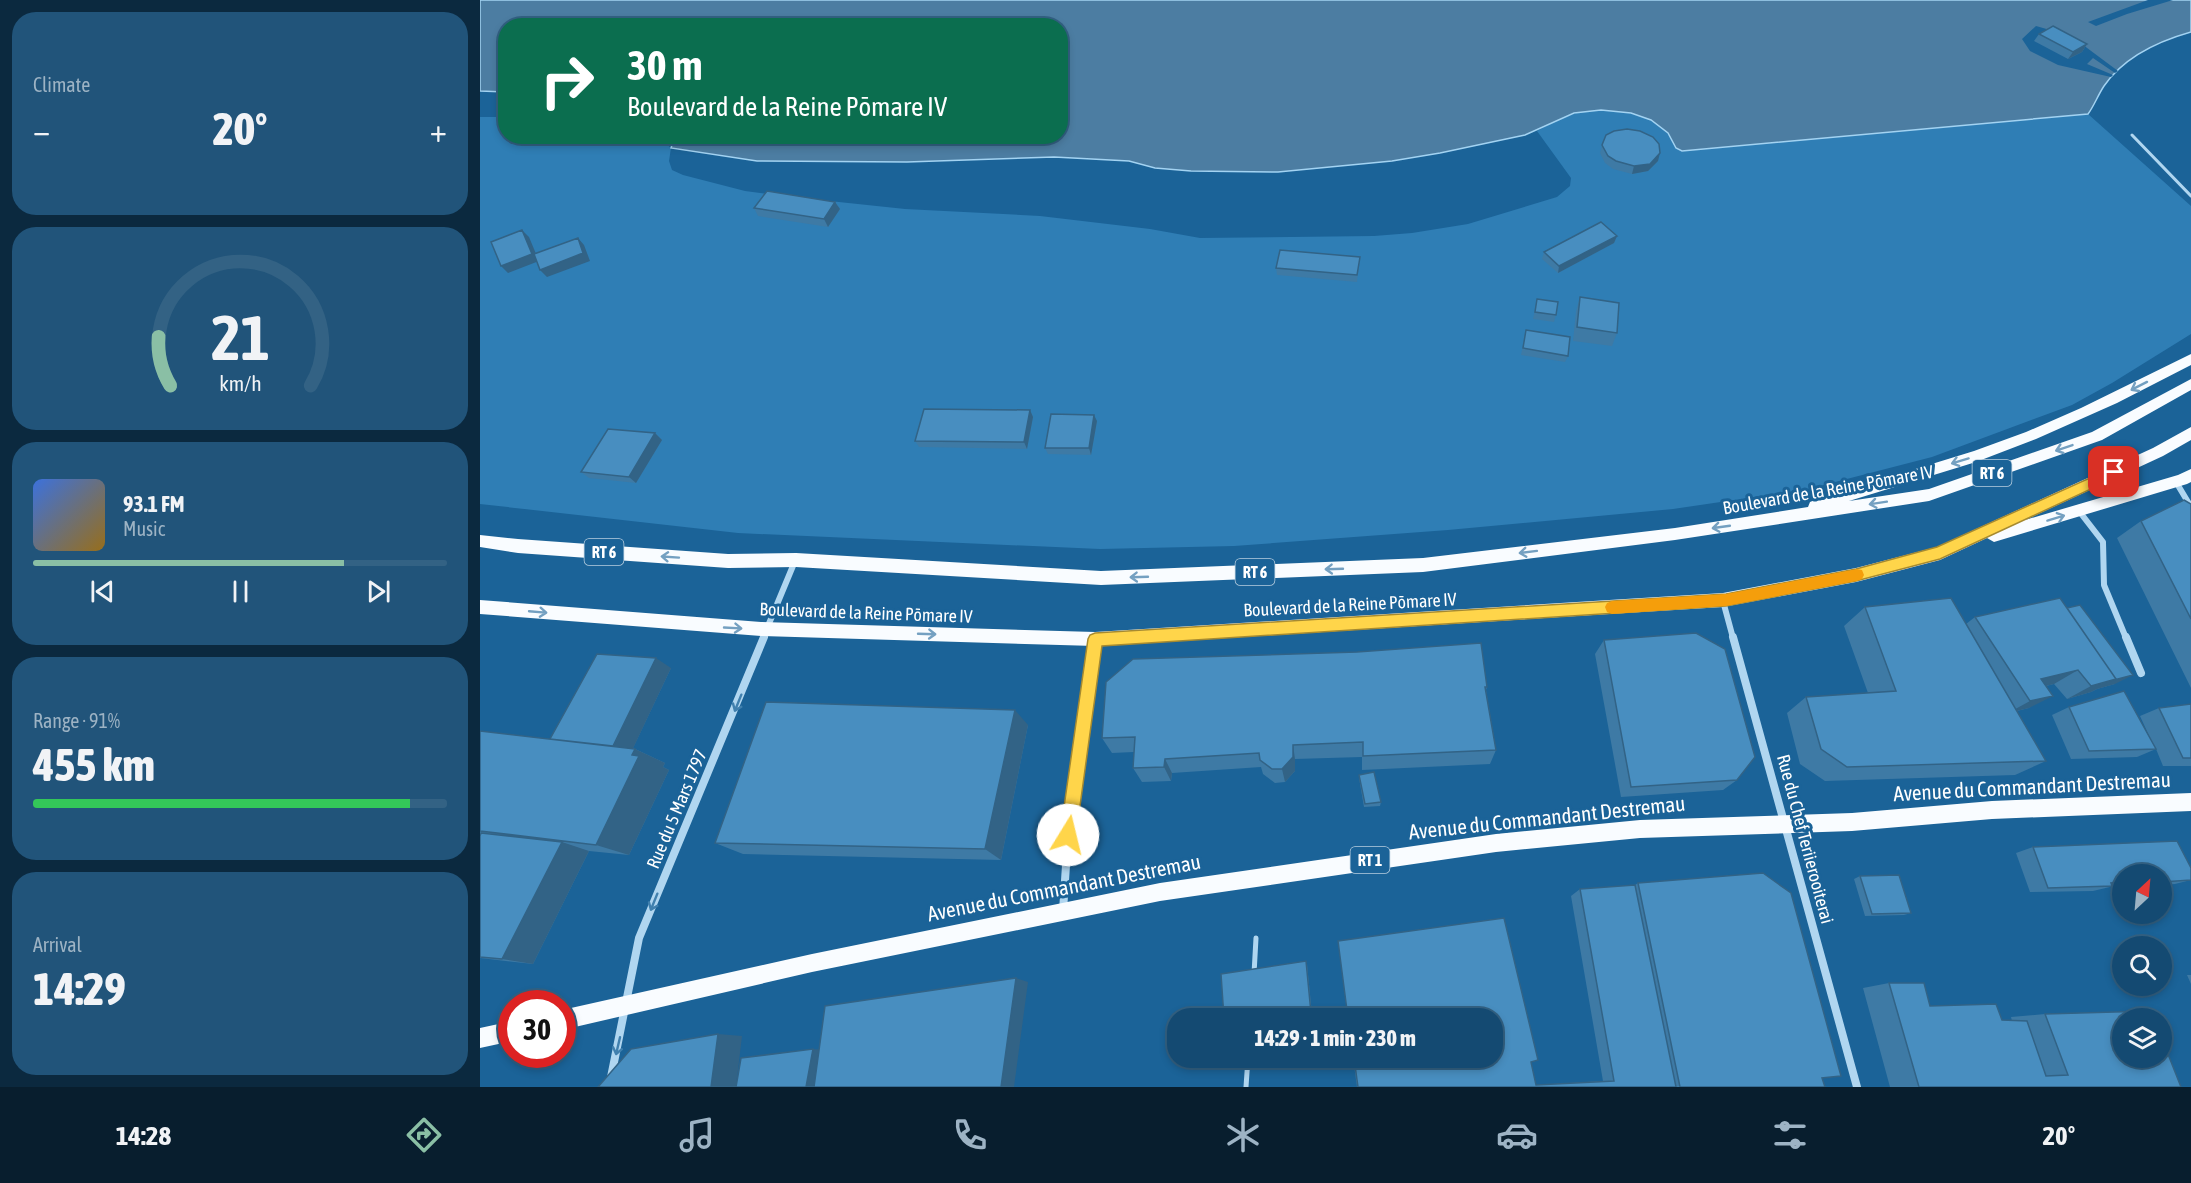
<!DOCTYPE html>
<meta charset="utf-8">
<style>
body{margin:0;font-family:"Asap Condensed",sans-serif;background:#21547a;color:#f1f3f6;height:100vh;display:flex;flex-direction:column;font-size:22px;white-space:nowrap}
*{box-sizing:border-box;margin:0}
p{font-size:20px;color:#9db3c4}
.icon{flex:none;width:33px;height:33px;fill:none;stroke:currentColor;stroke-width:2;stroke-linecap:round;stroke-linejoin:round}
.map{position:relative;flex:1;overflow:hidden}
.side{display:flex;flex-direction:column;gap:12px;padding:12px;background:#0b293f;width:480px}
.side>*{flex:none}
.guide{position:absolute;left:18px;top:18px;width:570px;height:126px;border-radius:24px;box-shadow:0 3px 9px #0003,0 0 0 2px #336284;background:#0b6e4f;color:#fff;overflow:hidden}
.needle{width:39px;rotate:26deg}
.fabs{position:absolute;left:1632px;top:864px;display:grid;gap:12px}
.fabs a{display:grid;place-items:center;width:60px;height:60px;border-radius:50%;background:#144a72;box-shadow:0 3px 9px #0003,0 0 0 2px #336284;font-size:30px}
.speed{position:absolute;left:18px;top:990px;display:flex;gap:12px;font-size:30px;font-weight:700;text-align:center}
.speed>*{display:grid;place-content:center;width:78px;height:78px;border-radius:50%;background:#144a72;box-shadow:0 3px 9px #0003,0 0 0 2px #336284;line-height:1}
.speed .limit{border:9px solid #d22;background:#fff;color:#111}
.pin{position:absolute;display:grid;place-items:center;width:51px;height:51px;color:#fff;margin:-26px;border-radius:12px;box-shadow:0 3px 9px #0006}
.me{position:absolute;width:66px;margin:-33px;rotate:9deg;stroke-linejoin:round;filter:drop-shadow(0 0 4px #0008)}
.turn{display:flex;align-items:center;gap:21px;height:126px;padding:0 30px;font-size:27px}
.turn .icon{width:78px;height:78px;stroke-width:2.5}
.turn b{display:block;font-size:42px;line-height:51px}
.big{font-size:45px;font-weight:800;line-height:1.1}
.side .widget{flex:1;display:flex;flex-direction:column;justify-content:center;gap:9px;min-width:0;padding:0 21px;border-radius:24px;background:#21547a}
.side .dial{align-items:center;gap:0}
.dial svg{height:156px;overflow:visible;fill:none;stroke:#336284;stroke-width:7;stroke-linecap:round;text-anchor:middle}
.dial text{fill:#f1f3f6;stroke:none}
.song{display:flex;align-items:center;gap:18px}
.cover{width:72px;height:72px;border-radius:9px;background:linear-gradient(135deg,hsl(220 70% 55%),hsl(40 70% 35%))}
.played{height:6px;border-radius:3px;background:linear-gradient(90deg,#8abfa5 75%,#336284 75%)}
.keys{display:flex;justify-content:space-around;direction:ltr}
.heat{display:flex;justify-content:space-between;align-items:center;font-size:33px;direction:ltr}
.charge{height:9px;border-radius:4px;background:linear-gradient(90deg,#34c759 91%,#336284 0)}
.trip{position:absolute;left:687px;top:1008px;width:336px;height:60px;border-radius:24px;background:#144a72;box-shadow:0 3px 9px #0003,0 0 0 2px #336284;font-weight:800;line-height:60px;text-align:center}
.tabs{display:flex;height:96px;justify-content:space-around;align-items:center;background:#081e2e;color:#9db3c4}
.tabs .icon{width:42px;height:42px}
.tabs .current{color:#8abfa5}
.tabs b{font-size:27px;color:#f1f3f6}
main{display:flex;flex:1;min-height:0}
.map>svg:first-child{display:block}
</style>
<main>
<section class="side">
<div class="widget"><p>Climate</p>
<div class="heat"><a>−</a><b class="big">20°</b><a>+</a></div>
</div>
<div class="widget dial"><svg viewBox="0 0 100 80">
<path d="M14 69A42 42 0 1 1 86 69"/>
<path d="M14 69A42 42 0 0 1 8 44" stroke="#8abfa5"/>
<text x="50" y="56" font-size="32" font-weight="700">21</text>
<text x="50" y="72" font-size="11">km/h</text>
</svg></div>
<div class="widget">
<div class="song"><i class="cover"></i><div><b>93.1 FM</b><p>Music</p></div></div>
<div class="played"></div>
<div class="keys"><svg class="icon" aria-label="previous" viewBox="0 0 24 24"><path d="M18 5L8 12l10 7zM5 5v14"/></svg><svg class="icon" aria-label="pause" viewBox="0 0 24 24"><path d="M8 5v14M16 5v14"/></svg><svg class="icon" aria-label="next" viewBox="0 0 24 24"><path d="M6 5l10 7-10 7zM19 5v14"/></svg></div>
</div>
<div class="widget"><p>Range · 91%</p><b class="big">455 km</b><div class="charge"></div></div>
<div class="widget"><p>Arrival</p><b class="big">14:29</b></div>
</section>
<div class="map">
<svg width="1711" height="1087" viewBox="0 0 1711 1087">
<rect width="100%" height="100%" fill="#1b6398"/>
<path fill="#2f7eb5" d="M 1105,110 C 1132,109 1165,109 1185,130 C 1192,137 1193,146 1202,151 L 1608,114 L 1711,206 L 1711,334 L 1632,383 L 1592,405 L 1452,457 L 1328,489 L 1193,509 L 968,530 L 754,546 L 620,549 L 258,533 L 0,504 L 0,117 L 25,117 L 26,136 L 181,137 L 184,142 L 191,148 L 189,161 L 192,170 L 203,175 L 265,191 L 321,198 L 425,209 L 560,216 L 670,229 L 720,238 L 894,236 L 932,233 L 988,224 L 1077,197 L 1090,186 L 1091,178 L 1057,131 L 1079,119 Z"/>
<path fill="#4c7da2" stroke="#a3d3f2" stroke-width="1.5" d="M 0,0 L 1711,0 L 1711,32 C 1679,41 1644,57 1624,86 C 1618,95 1614,106 1608,114 L 1202,151 L 1196,148 L 1188,133 L 1171,120 L 1151,113 L 1121,110 L 1094,113 L 1045,135 L 960,153 L 912,161 L 798,172 L 711,171 L 675,168 L 649,161 L 574,157 L 427,162 L 277,161 L 191,148 L 195,136 L 580,136 L 580,26 L 26,26 L 25,92 L 0,91 Z"/>
<path fill="#1b6398" d="M 1668,0 L 1693,0 L 1647,14 L 1616,26 L 1608,22 Z
M 1556,26 L 1591,36 L 1638,71 L 1635,73 L 1613,58 L 1607,64 L 1633,75 L 1631,77 L 1578,65 L 1550,51 L 1542,39 Z"/>
<g fill="none" stroke-linecap="round" stroke-linejoin="round">
<path stroke="#b0d6f0" stroke-width="3" d="M 1652,135 L 1711,196"/>
<path stroke="#b0d6f0" stroke-width="5" d="M 774,974 L 776,938
M 766,1087 L 768,1058"/>
<path stroke="#b0d6f0" stroke-width="6" d="M 1696,482 L 1711,507
M 1599,511 L 1623,542 L 1624,585 L 1646,638
M 1243,601 L 1253,638
M 283,638 L 315,561"/>
<path stroke="#b0d6f0" stroke-width="8" d="M 1253,637 L 1377,1087
M 1646,637 L 1661,673
M 583,911 L 588,835 L 615,639
M 129,1087 L 159,938 L 284,637"/>
<path fill="#f9fcff" fill-rule="evenodd" d="M 1711,354 L 1711,365 L 1637,403 L 1556,439 L 1496,462 L 1369,501 L 1449,489 L 1612,432 L 1711,379 L 1711,390 L 1622,440 L 1449,501 L 1195,540 L 943,572 L 621,585 L 316,567 L 248,568 L 38,553 L 0,547 L 0,535 L 38,539 L 248,554 L 316,553 L 621,571 L 943,558 L 1195,528 L 1328,507 L 1330,502 L 1335,500 L 1494,451 L 1546,432 L 1601,408 Z
M 1711,427 L 1711,440 L 1683,456 L 1545,520 L 1698,475 L 1711,469 L 1711,482 L 1707,484 L 1514,542 L 1507,538 L 1460,560 L 1376,582 L 1243,607 L 615,646 L 281,636 L 0,614 L 0,600 L 281,622 L 615,632 L 1243,593 L 1376,568 L 1457,547 L 1673,448 Z
M 1711,793 L 1711,811 L 1512,819 L 1372,831 L 1160,838 L 1016,852 L 680,901 L 332,972 L 82,1030 L 82,1010 L 332,954 L 680,883 L 1016,834 L 1160,820 L 1372,813 L 1512,801 Z
M 32,1021 L 32,1041 L 0,1048 L 0,1028 Z"/>
</g>
<path fill="#3e7aa5" d="M 1559,34 L 1607,44 L 1602,52 L 1588,59 L 1554,41 Z
M 114,136 L 157,136 L 145,142 L 122,142 Z
M 1122,145 L 1178,161 L 1168,171 L 1152,174 L 1133,169 L 1125,163 L 1120,153 Z
M 355,202 L 360,209 L 348,227 L 278,216 L 274,208 Z
M 1137,236 L 1134,243 L 1078,273 L 1062,259 L 1064,252 Z
M 880,257 L 877,282 L 797,275 L 796,268 Z
M 1100,297 L 1137,333 L 1132,346 L 1093,341 L 1096,311 Z
M 1057,299 L 1076,315 L 1074,322 L 1053,319 Z
M 1046,330 L 1088,356 L 1085,362 L 1041,355 Z
M 550,410 L 553,417 L 547,449 L 439,447 L 435,441 Z
M 617,421 L 611,455 L 568,454 L 565,448 Z
M 175,433 L 182,440 L 156,483 L 109,478 L 101,472 Z
M 1711,504 L 1711,688 L 1637,538 L 1661,521 Z
M 1385,607 L 1486,624 L 1495,617 L 1635,684 L 1617,689 L 1611,692 L 1587,699 L 1574,684 L 1566,686 L 1549,708 L 1537,711 L 1566,761 L 1535,775 L 1345,781 L 1320,764 L 1307,713 L 1326,697 L 1388,693 L 1364,626 Z
M 1124,640 L 1257,780 L 1243,790 L 1141,797 L 1115,654 Z
M 191,668 L 153,748 L 185,763 L 183,767 L 189,770 L 149,855 L 109,851 L 53,964 L 0,958 L 0,731 L 70,739 Z
M 1007,687 L 1006,690 L 1016,750 L 1010,764 L 882,770 L 882,757 L 815,759 L 815,771 L 805,782 L 795,783 L 783,774 L 781,767 L 692,773 L 691,781 L 662,782 L 653,768 L 654,752 L 632,753 L 622,738 Z
M 1711,704 L 1711,766 L 1683,766 L 1676,749 L 1657,757 L 1591,759 L 1572,715 L 1589,707 L 1671,740 L 1660,716 L 1679,708 Z
M 548,725 L 521,860 L 263,854 L 235,843 Z
M 879,775 L 901,802 L 900,806 L 884,807 L 879,778 Z
M 1553,847 L 1711,868 L 1711,880 L 1695,884 L 1682,885 L 1682,874 L 1642,874 L 1642,888 L 1635,889 L 1634,886 L 1613,891 L 1550,892 L 1536,853 Z
M 1283,873 L 1311,893 L 1361,1076 L 1342,1078 L 1345,1087 L 877,1087 L 873,1058 L 1012,1058 L 1012,1018 L 868,1018 L 858,941 L 1024,918 L 1058,1060 L 1051,1062 L 1056,1085 L 1123,1081 L 1091,896 L 1100,889 L 1155,885 L 1158,883 Z
M 1380,876 L 1431,913 L 1424,915 L 1385,916 L 1374,879 Z
M 827,964 L 832,1014 L 804,1018 L 744,1018 Z
M 1707,975 L 1711,975 L 1711,984 Z
M 1409,983 L 1450,1006 L 1522,1020 L 1532,1021 L 1531,1017 L 1565,1014 L 1701,1087 L 1410,1087 L 1383,988 Z"/>
<path fill="#326386" d="M 1607,44 L 1602,52 L 1588,59 L 1593,52 Z
M 141,136 L 157,136 L 145,142 Z
M 1180,153 L 1178,161 L 1168,171 L 1152,174 L 1154,166 Z
M 355,202 L 360,209 L 348,227 L 344,219 Z
M 42,230 L 49,237 L 59,261 L 28,273 L 21,266 Z
M 1137,236 L 1134,243 L 1078,273 L 1079,266 Z
M 98,238 L 104,245 L 110,261 L 67,277 L 60,270 Z
M 550,410 L 553,417 L 547,449 L 544,442 Z
M 614,415 L 617,421 L 611,455 L 609,448 Z
M 175,433 L 182,440 L 156,483 L 149,477 Z
M 176,658 L 191,668 L 148,759 L 131,751 Z
M 1598,670 L 1574,684 L 1544,691 L 1561,679 Z
M 1653,675 L 1635,684 L 1617,689 L 1611,692 L 1587,699 L 1611,686 Z
M 1573,696 L 1549,708 L 1528,713 L 1550,701 Z
M 535,710 L 548,725 L 521,860 L 505,849 Z
M 813,745 L 815,759 L 815,771 L 805,782 L 802,769 Z
M 155,749 L 185,763 L 183,767 L 189,770 L 149,855 L 116,845 L 152,755 Z
M 685,759 L 692,773 L 691,781 L 684,767 Z
M 82,842 L 109,851 L 53,964 L 22,959 Z
M 536,978 L 548,982 L 534,1087 L 521,1087 Z
M 238,1034 L 262,1036 L 256,1087 L 231,1087 Z
M 333,1049 L 347,1050 L 340,1087 L 326,1087 Z"/>
<path fill="#488ec0" stroke="#326386" stroke-width="1.5" d="M 1573,26 L 1607,44 L 1593,52 L 1559,34 Z
M 1147,129 L 1160,131 L 1173,137 L 1179,144 L 1180,153 L 1170,164 L 1154,166 L 1136,161 L 1128,156 L 1122,145 L 1126,135 L 1134,131 Z
M 287,191 L 355,202 L 344,219 L 274,208 Z
M 1121,222 L 1137,236 L 1079,266 L 1064,252 Z
M 42,230 L 52,254 L 21,266 L 11,242 Z
M 98,238 L 103,253 L 60,270 L 54,254 Z
M 800,250 L 880,257 L 877,275 L 796,268 Z
M 1100,297 L 1139,303 L 1137,333 L 1097,327 Z
M 1057,299 L 1078,302 L 1076,315 L 1055,312 Z
M 1046,330 L 1090,337 L 1088,356 L 1043,348 Z
M 444,409 L 550,410 L 544,442 L 435,441 Z
M 571,414 L 614,415 L 609,448 L 565,448 Z
M 128,429 L 175,433 L 149,477 L 101,472 Z
M 1704,500 L 1711,504 L 1711,619 L 1661,521 Z
M 1471,598 L 1566,761 L 1367,767 L 1341,749 L 1326,697 L 1416,691 L 1385,607 Z
M 1580,598 L 1636,679 L 1611,686 L 1598,670 L 1561,679 L 1573,696 L 1550,701 L 1495,617 Z
M 1600,605 L 1653,675 L 1634,680 L 1636,679 L 1587,608 Z
M 1216,633 L 1245,649 L 1275,757 L 1257,780 L 1151,787 L 1124,640 Z
M 1001,643 L 1007,687 L 1005,687 L 1016,750 L 883,756 L 883,742 L 813,745 L 813,757 L 802,769 L 792,769 L 780,760 L 779,753 L 685,759 L 684,767 L 653,768 L 655,737 L 622,738 L 626,682 L 653,659 L 877,652 Z
M 117,654 L 176,658 L 133,746 L 70,739 Z
M 1644,691 L 1676,749 L 1609,751 L 1589,707 Z
M 286,702 L 535,710 L 505,849 L 235,843 Z
M 1711,704 L 1711,758 L 1703,758 L 1679,708 Z
M 0,731 L 155,749 L 152,755 L 159,756 L 116,845 L 0,831 Z
M 894,772 L 901,802 L 885,804 L 879,775 Z
M 1,833 L 82,842 L 22,959 L 0,957 L 0,836 Z
M 1697,841 L 1711,868 L 1711,880 L 1682,882 L 1682,874 L 1642,874 L 1642,882 L 1631,883 L 1632,886 L 1568,888 L 1553,847 Z
M 1283,873 L 1311,893 L 1361,1076 L 1342,1078 L 1345,1087 L 1200,1087 L 1158,883 Z
M 1419,875 L 1431,913 L 1392,914 L 1380,876 Z
M 1155,885 L 1196,1087 L 878,1087 L 874,1058 L 1012,1058 L 1012,1018 L 868,1018 L 858,941 L 1024,918 L 1058,1060 L 1051,1062 L 1056,1085 L 1134,1081 L 1100,889 Z
M 826,961 L 831,1013 L 791,1018 L 744,1018 L 741,974 Z
M 536,978 L 521,1087 L 334,1087 L 345,1006 Z
M 1409,983 L 1444,983 L 1450,1006 L 1516,1004 L 1522,1020 L 1547,1021 L 1566,1076 L 1588,1075 L 1565,1014 L 1670,1011 L 1674,1018 L 1642,1018 L 1642,1058 L 1682,1058 L 1682,1039 L 1701,1087 L 1439,1087 Z
M 238,1034 L 231,1087 L 118,1087 L 151,1049 Z
M 333,1049 L 326,1087 L 256,1087 L 261,1058 Z"/>
<defs><path id="oneway-shaft" d="M-6 0H5M1.5-3L5.5 0L1.5 3" fill="none" stroke-width="1.6" stroke-linecap="round" stroke-linejoin="round" transform="scale(1.5)"/></defs>
<g stroke="#74a0c1">
<use href="#oneway-shaft" transform="translate(1659 386) rotate(153)"/>
<use href="#oneway-shaft" transform="translate(1584 448) rotate(161)"/>
<use href="#oneway-shaft" transform="translate(1480 461) rotate(163)"/>
<use href="#oneway-shaft" transform="translate(1398 503) rotate(171)"/>
<use href="#oneway-shaft" transform="translate(1576 518) rotate(-17)"/>
<use href="#oneway-shaft" transform="translate(1241 527) rotate(172)"/>
<use href="#oneway-shaft" transform="translate(1048 552) rotate(173)"/>
<use href="#oneway-shaft" transform="translate(190 557) rotate(-176)"/>
<use href="#oneway-shaft" transform="translate(854 569) rotate(178)"/>
<use href="#oneway-shaft" transform="translate(659 577) rotate(178)"/>
<use href="#oneway-shaft" transform="translate(58 612) rotate(5)"/>
<use href="#oneway-shaft" transform="translate(253 628) rotate(3)"/>
<use href="#oneway-shaft" transform="translate(447 634) rotate(2)"/>
</g>
<g stroke="#4080ae">
<use href="#oneway-shaft" transform="translate(258 703) rotate(112)"/>
<use href="#oneway-shaft" transform="translate(174 902) rotate(112)"/>
<use href="#oneway-shaft" transform="translate(138 1046) rotate(103)"/>
</g>
<path fill="#ffd54a" stroke="#a68a30" stroke-width="1.5" d="M 1634,467 L 1641,472 L 1639,476 L 1460,559 L 1376,581 L 1246,606 L 622,646 L 596,835 L 593,841 L 588,843 L 582,841 L 580,835 L 608,639 L 610,635 L 615,633 L 1246,594 L 1376,569 L 1457,547 Z"/>
<path fill="#f59e0b" d="M 1377,569 L 1382,570 L 1384,575 L 1382,579 L 1377,581 L 1246,606 L 1132,614 L 1127,612 L 1125,607 L 1127,603 L 1132,601 L 1246,594 Z"/>
<g text-anchor="middle" stroke-width="6" stroke-linejoin="round" paint-order="stroke">
<g fill="#1b6398" stroke="#bbd0e0" stroke-width="1.5">
<rect x="1492.5" y="460" width="39" height="26" rx="4.5"/>
<rect x="104.5" y="539" width="39" height="26" rx="4.5"/>
<rect x="755.5" y="559" width="39" height="26" rx="4.5"/>
<rect x="870.5" y="847" width="39" height="26" rx="4.5"/>
</g>
<g font-size="16" font-weight="bold" fill="#fff">
<text x="1512" y="479">RT 6</text>
<text x="124" y="558">RT 6</text>
<text x="775" y="578">RT 6</text>
<text x="890" y="866">RT 1</text>
</g>
<g font-size="18" fill="#fff" stroke="#1b6398">
<text transform="translate(1348 490) rotate(-10)" y="6">Boulevard de la Reine Pōmare IV</text>
<text transform="translate(870 605) rotate(-3)" y="6">Boulevard de la Reine Pōmare IV</text>
<text transform="translate(386 613) rotate(2)" y="6">Boulevard de la Reine Pōmare IV</text>
<text transform="translate(197 809) rotate(-67)" y="6">Rue du 5 Mars 1797</text>
<text transform="translate(1325 839) rotate(75)" y="6">Rue du Chef Teriierooiterai</text>
</g>
<g font-size="21" fill="#fff" stroke="#1b6398">
<text transform="translate(1552 787) rotate(-3)" y="7">Avenue du Commandant Destremau</text>
<text transform="translate(1067 818) rotate(-6)" y="7">Avenue du Commandant Destremau</text>
<text transform="translate(584 888) rotate(-11)" y="7">Avenue du Commandant Destremau</text>
</g>
</g>
</svg>
<div class="fabs">
<a><svg class="needle" viewBox="-14 -14 28 28"><path d="M0-13l5 13h-10z" fill="#e53935"/><path d="M0 13l5-13h-10z" fill="#9db3c4"/></svg></a>
<a><svg class="icon" aria-label="search" viewBox="0 0 24 24"><circle cx="10" cy="10" r="6"/><path d="M15 15l6 6"/></svg></a>
<a><svg class="icon" aria-label="layers" viewBox="0 0 24 24"><path d="M12 4l9 5-9 5-9-5zM3 14l9 5 9-5"/></svg></a>
</div>
<div class="speed"><div class="limit">30</div></div>
<div class="pin" style="left:1634px;top:472px;background:#d93025"><svg class="icon" aria-label="arrive" viewBox="0 0 24 24"><path d="M6 21V4h12l-3 4 3 4H6"/></svg></div>
<svg class="me" style="left:588px;top:835px" viewBox="-20 -20 40 40"><circle r="19" fill="#fff"/><path d="M0-13L10 11 0 6-10 11z" fill="#ffd54a"/></svg>
<div class="trip">14:29 · 1 min · 230 m</div>
<div class="guide">
<div class="turn"><svg class="icon" aria-label="right" viewBox="0 0 24 24"><path d="M7 20v-9h11M14 6l5 5-5 5"/></svg><div><b>30 m</b>Boulevard de la Reine Pōmare IV</div></div>
</div>
</div>
</main>
<nav class="tabs">
<b>14:28</b>
<svg class="icon current" aria-label="directions" viewBox="0 0 24 24"><path d="M12 3l9 9-9 9-9-9zM9 14v-3h6M13 9l2 2-2 2"/></svg>
<svg class="icon" aria-label="music" viewBox="0 0 24 24"><path d="M9 18V5l10-2v13"/><circle cx="6" cy="18" r="3"/><circle cx="16" cy="16" r="3"/></svg>
<svg class="icon" aria-label="phone" viewBox="0 0 24 24"><path d="M5 4h4l2 5-3 2q2 4 5 5l2-3 5 2v4C11 20 4 13 5 4z"/></svg>
<svg class="icon" aria-label="climate" viewBox="0 0 24 24"><path d="M12 3v18M4 7l16 10M4 17L20 7"/></svg>
<svg class="icon" aria-label="car" viewBox="0 0 24 24"><path d="M5 17H2v-5l4-1 3-4h7l3 4 3 1v5h-3M9 17h6M6 11h13"/><circle cx="7" cy="17" r="2"/><circle cx="17" cy="17" r="2"/></svg>
<svg class="icon" aria-label="filters" viewBox="0 0 24 24"><path d="M4 7h16M4 17h16"/><circle cx="9" cy="7" r="2"/><circle cx="15" cy="17" r="2"/></svg>
<b>20°</b>
</nav>
